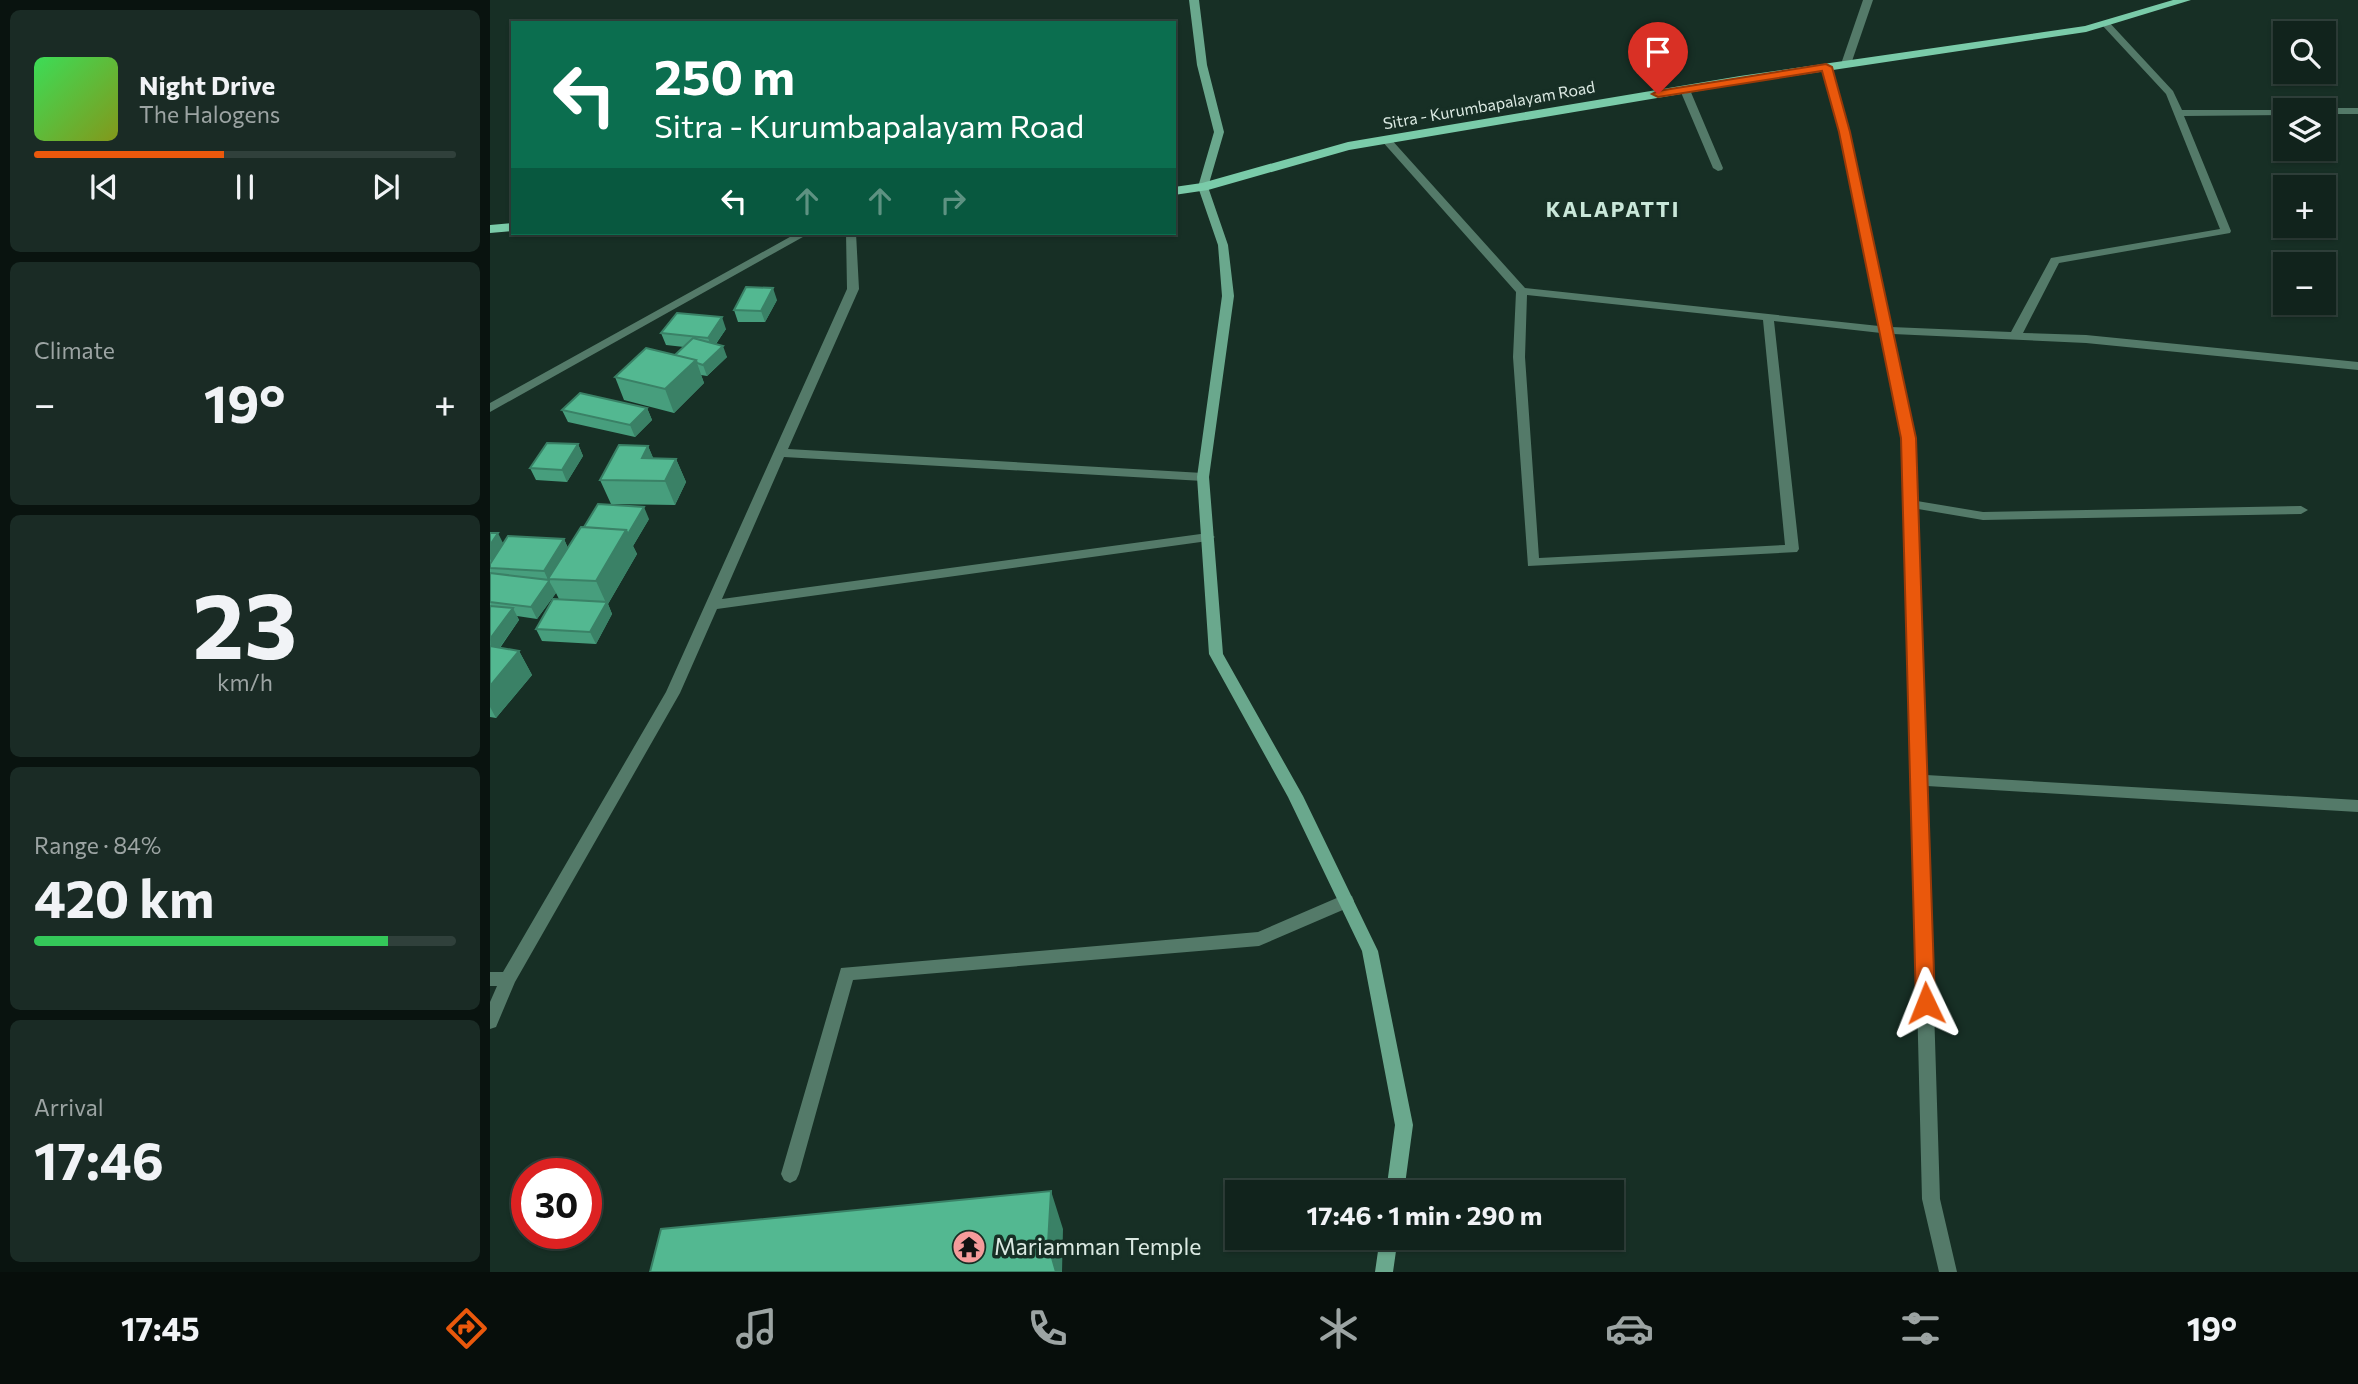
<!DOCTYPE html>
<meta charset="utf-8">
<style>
body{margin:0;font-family:Commissioner,sans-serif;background:#1a2b25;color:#f1f3f6;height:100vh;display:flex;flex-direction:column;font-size:26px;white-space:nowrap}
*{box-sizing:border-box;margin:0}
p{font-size:23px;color:#9ca4a3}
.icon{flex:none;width:38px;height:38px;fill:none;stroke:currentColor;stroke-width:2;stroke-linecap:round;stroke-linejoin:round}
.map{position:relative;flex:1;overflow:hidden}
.drawer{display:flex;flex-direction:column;gap:10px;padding:10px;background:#09130f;width:490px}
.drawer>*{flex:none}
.banner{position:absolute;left:21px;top:21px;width:665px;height:214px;border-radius:0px;box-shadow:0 2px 5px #0004,0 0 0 2px #30403b;background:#0b6e4f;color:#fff;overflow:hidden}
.controls{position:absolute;left:1783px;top:21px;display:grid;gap:14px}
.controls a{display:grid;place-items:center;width:63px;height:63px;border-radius:0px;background:#11231c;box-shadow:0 2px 5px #0004,0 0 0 2px #30403b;font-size:35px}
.speed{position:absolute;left:21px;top:1158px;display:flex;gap:14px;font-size:35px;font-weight:700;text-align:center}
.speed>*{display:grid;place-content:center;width:91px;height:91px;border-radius:50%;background:#11231c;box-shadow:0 2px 5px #0004,0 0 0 2px #30403b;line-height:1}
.speed .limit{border:10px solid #d22;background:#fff;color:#111}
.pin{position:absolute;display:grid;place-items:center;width:60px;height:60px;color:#fff;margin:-72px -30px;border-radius:50% 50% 50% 0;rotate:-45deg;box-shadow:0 0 7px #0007}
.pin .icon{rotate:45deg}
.me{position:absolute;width:77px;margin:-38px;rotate:358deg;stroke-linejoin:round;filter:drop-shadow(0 0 5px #0008)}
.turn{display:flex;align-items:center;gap:24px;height:147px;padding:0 28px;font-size:32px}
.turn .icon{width:91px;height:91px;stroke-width:2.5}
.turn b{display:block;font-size:49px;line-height:60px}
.lanes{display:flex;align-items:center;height:66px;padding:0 28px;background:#0003;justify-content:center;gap:35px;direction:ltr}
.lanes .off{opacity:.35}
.big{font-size:52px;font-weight:700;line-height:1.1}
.drawer .tile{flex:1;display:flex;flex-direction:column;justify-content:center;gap:10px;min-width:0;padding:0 24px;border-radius:10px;background:#1a2b25}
.drawer .dial{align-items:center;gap:0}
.dial b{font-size:91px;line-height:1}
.song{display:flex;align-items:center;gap:21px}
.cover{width:84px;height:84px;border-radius:10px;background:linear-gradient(135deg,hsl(130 70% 55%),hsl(70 70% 35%))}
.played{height:7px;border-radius:4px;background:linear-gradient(90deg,#ea580c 45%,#30403b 45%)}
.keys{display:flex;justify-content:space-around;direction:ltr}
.heat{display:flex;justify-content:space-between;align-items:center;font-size:38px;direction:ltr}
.charge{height:10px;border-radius:5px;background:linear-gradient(90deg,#34c759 84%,#30403b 0)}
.trip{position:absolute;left:735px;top:1180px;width:399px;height:70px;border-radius:0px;background:#11231c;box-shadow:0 2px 5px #0004,0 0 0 2px #30403b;font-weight:700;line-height:70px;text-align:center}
.dock{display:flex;height:112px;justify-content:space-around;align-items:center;background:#070e0b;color:#9ca4a3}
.dock .icon{width:49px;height:49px}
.dock .on{color:#ea580c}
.dock b{font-size:32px;color:#f1f3f6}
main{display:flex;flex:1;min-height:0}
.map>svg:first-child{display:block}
</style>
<main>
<section class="drawer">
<div class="tile">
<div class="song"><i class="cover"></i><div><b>Night Drive</b><p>The Halogens</p></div></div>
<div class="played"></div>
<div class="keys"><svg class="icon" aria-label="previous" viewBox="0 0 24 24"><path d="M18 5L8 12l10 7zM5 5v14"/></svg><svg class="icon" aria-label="pause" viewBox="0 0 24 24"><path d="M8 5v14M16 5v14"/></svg><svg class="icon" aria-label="next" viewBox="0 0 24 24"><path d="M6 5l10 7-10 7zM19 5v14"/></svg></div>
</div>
<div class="tile"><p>Climate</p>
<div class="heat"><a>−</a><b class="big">19°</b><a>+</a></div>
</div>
<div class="tile dial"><b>23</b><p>km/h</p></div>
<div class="tile"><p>Range · 84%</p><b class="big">420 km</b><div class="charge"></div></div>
<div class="tile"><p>Arrival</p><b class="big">17:46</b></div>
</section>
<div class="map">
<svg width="1868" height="1272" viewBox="0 0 1868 1272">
<rect width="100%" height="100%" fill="#172f25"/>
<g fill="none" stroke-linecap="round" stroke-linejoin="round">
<path fill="#547a69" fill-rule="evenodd" d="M 1373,0 L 1383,0 L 1361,64 L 1353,66 L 1351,64 Z
M 1612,21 L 1618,21 L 1683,91 L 1692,110 L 1800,110 L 1796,110 L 1796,115 L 1694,116 L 1741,231 L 1740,233 L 1569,263 L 1533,333 L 1596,335 L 1868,362 L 1868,370 L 1596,343 L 1403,334 L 1425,438 L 1427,501 L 1493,512 L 1811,506 L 1818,510 L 1811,514 L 1493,520 L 1428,509 L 1436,775 L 1868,800 L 1868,812 L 1437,786 L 1450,1199 L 1467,1272 L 1449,1272 L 1432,1199 L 1413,438 L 1391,333 L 1284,321 L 1309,549 L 1307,552 L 1038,566 L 1023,357 L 1026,292 L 891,140 L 900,138 L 1035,288 L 1389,326 L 1349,133 L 1331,67 L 1339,65 L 1359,133 L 1401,327 L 1521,332 L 1561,258 L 1730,229 L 1676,94 L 1612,25 ZM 1037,295 L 1273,320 L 1295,545 L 1049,558 L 1035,357 Z
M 1192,88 L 1200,90 L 1233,168 L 1232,170 L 1228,171 L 1223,168 L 1190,90 Z
M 1834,108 L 1868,108 L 1868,114 L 1834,114 L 1834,110 L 1830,110 Z
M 307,233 L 320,233 L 0,412 L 0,403 Z
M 356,233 L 366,233 L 369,289 L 298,449 L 713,473 L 719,477 L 713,481 L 294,457 L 232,599 L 718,533 L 725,537 L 718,541 L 227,609 L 190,693 L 25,982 L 6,1027 L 0,1029 L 0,1002 L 7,986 L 0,986 L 0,972 L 13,972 L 176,692 L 357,289 Z
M 856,894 L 862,896 L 864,901 L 862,906 L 769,946 L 363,980 L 309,1174 L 306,1180 L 300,1183 L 294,1180 L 291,1174 L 351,968 L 768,932 Z"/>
<path fill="#6aa88d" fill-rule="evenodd" d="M 699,0 L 709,0 L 717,65 L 734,132 L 718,187 L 738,245 L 744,296 L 719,477 L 733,654 L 813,796 L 888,951 L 923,1125 L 914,1192 L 896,1192 L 905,1125 L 872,951 L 798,797 L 719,654 L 707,477 L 732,296 L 728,245 L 708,187 L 724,132 L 707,65 Z
M 890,1237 L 908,1237 L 903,1272 L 885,1272 Z"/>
<path fill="#7acba9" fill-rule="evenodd" d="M 1683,0 L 1701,0 L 1596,32 L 1250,84 L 859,150 L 718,190 L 684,195 L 684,187 L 712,183 L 858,142 L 1250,76 L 1595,26 Z
M 23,223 L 23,231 L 0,233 L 0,225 Z"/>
</g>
<path fill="#479e7d" d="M 287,300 L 275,322 L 248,322 L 244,310 Z
M 236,329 L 226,344 L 237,357 L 217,376 L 211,375 L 214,383 L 184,413 L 134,400 L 125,377 L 185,355 L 194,347 L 176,345 L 171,333 Z
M 157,408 L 162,420 L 145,437 L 78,422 L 72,410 Z
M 88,444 L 93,456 L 77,482 L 46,480 L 40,468 Z
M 158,446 L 163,458 L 186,459 L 196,482 L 185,505 L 121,504 L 110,480 Z
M 159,519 L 143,546 L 147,554 L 118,604 L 122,614 L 106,644 L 52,641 L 46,629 L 69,599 L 66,593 L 47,619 L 27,616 L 29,620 L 10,648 L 29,651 L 42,675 L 6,718 L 0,717 L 0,533 L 13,543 L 74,539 L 78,548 Z"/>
<path fill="#3a8166" d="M 283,288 L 287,300 L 275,322 L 271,311 Z
M 232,317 L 236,329 L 222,349 L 218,338 Z
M 233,346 L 237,357 L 217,376 L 213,365 Z
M 206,360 L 214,383 L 184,413 L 175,389 Z
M 157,408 L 162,420 L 145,437 L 140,425 Z
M 88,444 L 93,456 L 77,482 L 72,470 Z
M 158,446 L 168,469 L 152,458 Z
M 186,459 L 196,482 L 185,505 L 175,481 Z
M 154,507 L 159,519 L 143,546 L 147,554 L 118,604 L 122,614 L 106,644 L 100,632 L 116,603 L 106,581 L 136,530 Z
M 8,533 L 14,545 L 2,563 L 0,559 L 0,545 Z
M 74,539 L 79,551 L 58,579 L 66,593 L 47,619 L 41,607 L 59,582 L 54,571 Z
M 23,608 L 29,620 L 1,660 L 0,639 Z
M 29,651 L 42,675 L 6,718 L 0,707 L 0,686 Z
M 561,1191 L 573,1229 L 572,1272 L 566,1272 L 558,1244 Z"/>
<path fill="#53b891" stroke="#3a8166" stroke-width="2" d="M 256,287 L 283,288 L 271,311 L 244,310 Z
M 187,313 L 232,317 L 218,338 L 171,333 Z
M 203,338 L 233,346 L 213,365 L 207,363 L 206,360 L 185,355 Z
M 156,348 L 206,360 L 175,389 L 125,377 Z
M 90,393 L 157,408 L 140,425 L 72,410 Z
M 57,443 L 88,444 L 72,470 L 40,468 Z
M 129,445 L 158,446 L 152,458 L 186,459 L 175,481 L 110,480 Z
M 108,504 L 154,507 L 138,534 L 136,530 L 94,527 Z
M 91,527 L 136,530 L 106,581 L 58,579 Z
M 0,533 L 8,533 L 0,545 Z
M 18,536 L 74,539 L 54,571 L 0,568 L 0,564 Z
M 0,573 L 59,580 L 59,581 L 41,607 L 0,602 Z
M 63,599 L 117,602 L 100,632 L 46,629 Z
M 0,606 L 23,608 L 0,639 Z
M 0,646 L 29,651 L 0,686 Z
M 561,1191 L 558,1244 L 566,1272 L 160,1272 L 171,1229 Z"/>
<path fill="#ea580c" stroke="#983908" stroke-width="2" d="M 1336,64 L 1342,67 L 1360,132 L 1426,438 L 1445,1003 L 1442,1009 L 1436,1012 L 1429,1009 L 1426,1003 L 1411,438 L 1349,132 L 1332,71 L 1168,97 L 1162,94 L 1168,91 Z"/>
<defs>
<symbol id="temple-disc" viewBox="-11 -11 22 22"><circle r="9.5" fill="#f59b9b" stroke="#172f25"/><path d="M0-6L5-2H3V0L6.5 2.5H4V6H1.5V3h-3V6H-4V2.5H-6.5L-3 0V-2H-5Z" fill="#111"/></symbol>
</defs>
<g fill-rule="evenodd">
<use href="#temple-disc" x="460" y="1228" width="38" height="38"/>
</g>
<g text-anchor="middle" stroke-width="7" stroke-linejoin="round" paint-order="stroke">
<g font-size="16" fill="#dceae3" stroke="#172f25">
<text transform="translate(999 105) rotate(-10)" y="6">Sitra - Kurumbapalayam Road</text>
</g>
<g font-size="21" font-weight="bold" letter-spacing="2" fill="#c9e7d9" stroke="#172f25">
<text x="1123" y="217">KALAPATTI</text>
</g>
<g font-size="23" fill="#dceae3" stroke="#172f25" text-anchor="start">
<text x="504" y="1255">Mariamman Temple</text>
</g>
</g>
</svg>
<div class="controls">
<a><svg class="icon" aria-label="search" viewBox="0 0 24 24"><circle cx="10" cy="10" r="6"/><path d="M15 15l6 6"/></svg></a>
<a><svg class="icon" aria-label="layers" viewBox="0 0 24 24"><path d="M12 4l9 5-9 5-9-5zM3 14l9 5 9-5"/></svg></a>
<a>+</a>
<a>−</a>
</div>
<div class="speed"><div class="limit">30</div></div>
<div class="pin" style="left:1168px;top:94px;background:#d93025"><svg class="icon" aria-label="arrive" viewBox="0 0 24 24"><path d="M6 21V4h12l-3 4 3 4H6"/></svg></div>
<svg class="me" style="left:1436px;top:1003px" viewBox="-20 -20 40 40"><path d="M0-17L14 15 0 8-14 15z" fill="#ea580c" stroke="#fff" stroke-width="4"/></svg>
<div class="trip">17:46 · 1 min · 290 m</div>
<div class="banner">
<div class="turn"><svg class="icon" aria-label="left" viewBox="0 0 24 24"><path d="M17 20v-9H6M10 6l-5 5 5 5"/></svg><div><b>250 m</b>Sitra - Kurumbapalayam Road</div></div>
<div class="lanes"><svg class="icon" aria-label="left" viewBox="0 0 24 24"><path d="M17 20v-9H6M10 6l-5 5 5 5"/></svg><svg class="icon off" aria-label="ahead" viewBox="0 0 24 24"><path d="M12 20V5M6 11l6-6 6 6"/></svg><svg class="icon off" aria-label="ahead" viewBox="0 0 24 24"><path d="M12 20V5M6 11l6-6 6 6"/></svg><svg class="icon off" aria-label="right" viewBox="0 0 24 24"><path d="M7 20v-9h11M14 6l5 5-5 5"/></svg></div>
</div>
</div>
</main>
<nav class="dock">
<b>17:45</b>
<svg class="icon on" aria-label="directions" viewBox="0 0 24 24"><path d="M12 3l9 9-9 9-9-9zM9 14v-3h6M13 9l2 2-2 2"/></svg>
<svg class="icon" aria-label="music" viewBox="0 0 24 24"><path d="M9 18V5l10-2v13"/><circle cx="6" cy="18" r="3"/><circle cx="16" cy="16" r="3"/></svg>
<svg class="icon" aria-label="phone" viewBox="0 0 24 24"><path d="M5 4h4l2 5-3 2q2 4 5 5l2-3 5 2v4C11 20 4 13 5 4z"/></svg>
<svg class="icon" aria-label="climate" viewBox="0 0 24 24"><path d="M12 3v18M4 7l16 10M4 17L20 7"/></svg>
<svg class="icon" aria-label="car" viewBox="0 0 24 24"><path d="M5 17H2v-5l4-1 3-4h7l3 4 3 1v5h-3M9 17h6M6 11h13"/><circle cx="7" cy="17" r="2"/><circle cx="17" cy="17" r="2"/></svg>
<svg class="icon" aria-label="filters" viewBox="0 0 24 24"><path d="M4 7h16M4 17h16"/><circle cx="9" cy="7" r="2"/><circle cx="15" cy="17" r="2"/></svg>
<b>19°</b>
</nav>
